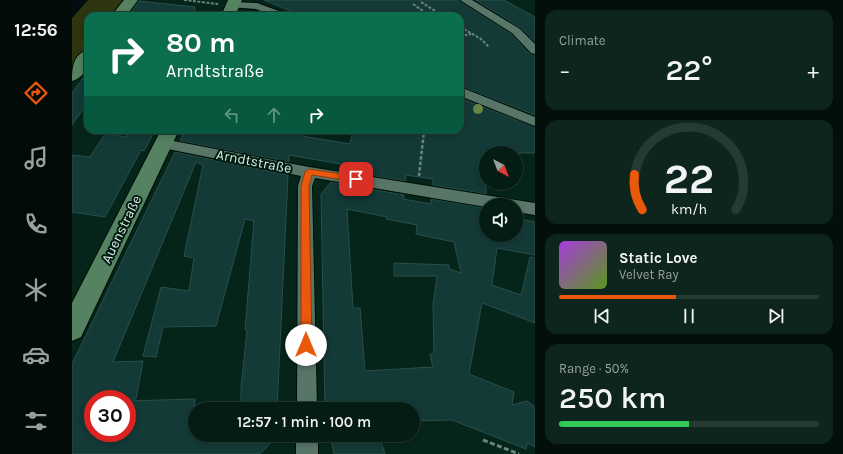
<!DOCTYPE html>
<meta charset="utf-8">
<style>
body{margin:0;font-family:Karla,sans-serif;background:#0d251d;color:#f1f3f6;height:100vh;display:flex;flex-direction:column;font-size:15px;white-space:nowrap}
*{box-sizing:border-box;margin:0}
p{font-size:13px;color:#97a1a0}
.icon{flex:none;width:22px;height:22px;fill:none;stroke:currentColor;stroke-width:2;stroke-linecap:round;stroke-linejoin:round}
.map{position:relative;flex:1;overflow:hidden}
.details{display:flex;flex-direction:column;gap:10px;padding:10px;background:#020f0b;width:308px}
.details>*{flex:none}
.banner{position:absolute;left:12px;top:12px;width:380px;height:122px;border-radius:12px;box-shadow:0 2px 6px #0003,0 0 0 1px #253a34;background:#0b6e4f;color:#fff;overflow:hidden}
.needle{width:26px;rotate:138deg}
.buttons{position:absolute;left:407px;top:146px;display:grid;gap:8px}
.buttons a{display:grid;place-items:center;width:44px;height:44px;border-radius:50%;background:#041c14;box-shadow:0 2px 6px #0003,0 0 0 1px #253a34;font-size:20px}
.speed{position:absolute;left:12px;top:390px;display:flex;gap:8px;font-size:20px;font-weight:700;text-align:center}
.speed>*{display:grid;place-content:center;width:52px;height:52px;border-radius:50%;background:#041c14;box-shadow:0 2px 6px #0003,0 0 0 1px #253a34;line-height:1}
.speed .limit{border:6px solid #d22;background:#fff;color:#111}
.pin{position:absolute;display:grid;place-items:center;width:34px;height:34px;color:#fff;margin:-17px;border-radius:8px;box-shadow:0 2px 6px #0006}
.me{position:absolute;width:44px;margin:-22px;rotate:0deg;stroke-linejoin:round;filter:drop-shadow(0 0 3px #0008)}
.turn{display:flex;align-items:center;gap:14px;height:84px;padding:0 16px;font-size:18px}
.turn .icon{width:52px;height:52px;stroke-width:2.5}
.turn b{display:block;font-size:28px;line-height:34px}
.lanes{display:flex;align-items:center;height:38px;padding:0 16px;background:#0003;justify-content:center;gap:20px;direction:ltr}
.lanes .off{opacity:.35}
.big{font-size:30px;font-weight:600;line-height:1.1}
.details .card{flex:1;display:flex;flex-direction:column;justify-content:center;gap:6px;min-width:0;padding:0 14px;border-radius:12px;background:#0d251d}
.details .dial{align-items:center;gap:0}
.dial svg{height:104px;overflow:visible;fill:none;stroke:#253a34;stroke-width:7;stroke-linecap:round;text-anchor:middle}
.dial text{fill:#f1f3f6;stroke:none}
.song{display:flex;align-items:center;gap:12px}
.cover{width:48px;height:48px;border-radius:6px;background:linear-gradient(135deg,hsl(280 70% 55%),hsl(90 70% 35%))}
.played{height:4px;border-radius:2px;background:linear-gradient(90deg,#ea580c 45%,#253a34 45%)}
.keys{display:flex;justify-content:space-around;direction:ltr}
.heat{display:flex;justify-content:space-between;align-items:center;font-size:22px;direction:ltr}
.charge{height:6px;border-radius:3px;background:linear-gradient(90deg,#34c759 50%,#253a34 0)}
.trip{position:absolute;left:116px;top:402px;width:232px;height:40px;border-radius:20px;background:#041c14;box-shadow:0 2px 6px #0003,0 0 0 1px #253a34;font-weight:600;line-height:40px;text-align:center}
main{display:flex;flex:1;min-height:0}
.dock{display:flex;flex-direction:column;width:72px;justify-content:space-around;align-items:center;background:#020b08;color:#97a1a0}
.dock .icon{width:28px;height:28px}
.dock .on{color:#ea580c}
.dock b{font-size:18px;color:#f1f3f6}
.map>svg:first-child{display:block}
</style>
<main>
<nav class="dock">
<b>12:56</b>
<svg class="icon on" aria-label="directions" viewBox="0 0 24 24"><path d="M12 3l9 9-9 9-9-9zM9 14v-3h6M13 9l2 2-2 2"/></svg>
<svg class="icon" aria-label="music" viewBox="0 0 24 24"><path d="M9 18V5l10-2v13"/><circle cx="6" cy="18" r="3"/><circle cx="16" cy="16" r="3"/></svg>
<svg class="icon" aria-label="phone" viewBox="0 0 24 24"><path d="M5 4h4l2 5-3 2q2 4 5 5l2-3 5 2v4C11 20 4 13 5 4z"/></svg>
<svg class="icon" aria-label="climate" viewBox="0 0 24 24"><path d="M12 3v18M4 7l16 10M4 17L20 7"/></svg>
<svg class="icon" aria-label="car" viewBox="0 0 24 24"><path d="M5 17H2v-5l4-1 3-4h7l3 4 3 1v5h-3M9 17h6M6 11h13"/><circle cx="7" cy="17" r="2"/><circle cx="17" cy="17" r="2"/></svg>
<svg class="icon" aria-label="filters" viewBox="0 0 24 24"><path d="M4 7h16M4 17h16"/><circle cx="9" cy="7" r="2"/><circle cx="15" cy="17" r="2"/></svg>
</nav>
<div class="map">
<svg width="463" height="454" viewBox="0 0 463 454">
<rect width="100%" height="100%" fill="#06251a"/>
<path fill="#2d360e" d="M 16,0 L 54,0 L 41,16 L 16,16 L 16,47 L 0,67 L 0,18 Z"/>
<path fill="#010d0f" d="M 0,0 L 16,0 L 0,18 Z"/>
<path fill="#133a37" stroke="#2a4f4b" fill-rule="evenodd" d="M 192,0 L 387,0 L 439,34 L 458,54 L 463,55 L 463,115 L 388,86 L 388,16 L 231,16 Z
M 403,0 L 432,0 L 463,17 L 463,42 L 449,28 Z
M 67,1 L 123,7 L 123,16 L 56,16 Z
M 16,71 L 16,102 L 0,125 L 0,93 Z
M 388,98 L 463,127 L 463,153 L 414,153 L 414,194 L 361,185 L 361,179 L 334,175 L 333,181 L 269,171 L 274,165 L 217,155 L 217,162 L 108,141 L 113,130 L 211,130 L 231,133 L 230,136 L 278,144 L 281,130 L 388,130 Z
M 58,130 L 83,130 L 72,151 L 69,150 L 33,217 L 0,212 L 0,155 L 18,157 L 33,134 L 54,137 Z
M 103,152 L 216,175 L 205,409 L 169,409 L 169,388 L 175,330 L 173,330 L 182,221 L 173,219 L 144,326 L 91,327 L 84,357 L 71,356 L 89,287 L 117,291 L 122,258 L 112,256 L 131,165 L 124,162 L 41,362 L 71,361 L 64,399 L 21,399 L 21,408 L 14,424 L 21,424 L 21,433 L 55,433 L 55,401 L 123,399 L 122,418 L 123,418 L 123,435 L 206,435 L 188,454 L 0,454 L 0,364 Z
M 259,182 L 332,195 L 331,199 L 359,204 L 359,199 L 414,208 L 414,235 L 444,235 L 444,218 L 463,222 L 463,255 L 425,248 L 420,285 L 449,295 L 458,257 L 463,258 L 463,323 L 410,303 L 397,374 L 442,392 L 440,405 L 455,401 L 463,407 L 463,447 L 455,443 L 454,449 L 380,420 L 341,421 L 341,409 L 253,409 L 249,194 ZM 275,209 L 315,217 L 314,219 L 345,225 L 344,234 L 382,242 L 389,273 L 377,269 L 377,265 L 322,263 L 322,276 L 365,276 L 361,304 L 362,354 L 358,354 L 361,367 L 293,371 L 288,308 L 281,308 Z
M 258,435 L 307,435 L 313,454 L 262,454 Z"/>
<g fill="none" stroke-linecap="round" stroke-linejoin="round">
<defs>
<path id="minor" d="M 388,0 L 400,0 L 448,29 L 463,44 L 463,54 L 459,53 L 440,33 Z
M 161,2 L 185,3 L 215,14 L 216,16 L 201,16 L 184,9 L 157,7 L 156,5 Z
M 388,87 L 463,117 L 463,126 L 388,96 Z
M 91,139 L 237,167 L 463,203 L 463,215 L 444,212 L 444,205 L 414,205 L 414,207 L 243,178 L 240,186 L 245,409 L 225,409 L 226,186 L 229,176 L 86,147 L 84,144 L 86,141 Z
M 224,435 L 246,435 L 246,454 L 224,454 Z"/>
<path id="secondary" d="M 52,0 L 66,0 L 54,16 L 39,16 Z
M 156,0 L 170,0 L 163,16 L 149,16 Z
M 16,50 C 16,63 15,77 0,81 C 0,68 1,54 16,50 Z
M 89,130 L 107,130 L 9,337 L 0,341 L 0,303 Z"/>
</defs>
<use href="#minor" stroke="#000d06" stroke-width="2"/>
<use href="#secondary" stroke="#000d06" stroke-width="2"/>
<path stroke="#6c847b" stroke-width="2" stroke-dasharray="3 1.5" stroke-linecap="butt" d="M 112,0 L 146,4
M 349,2 L 371,16
M 341,4 L 358,16
M 388,27 L 409,39 L 417,47
M 388,36 L 399,34
M 11,43 L 16,38"/>
<path stroke="#6c847b" stroke-width="2.5" stroke-dasharray="3.5 2" stroke-linecap="butt" d="M 347,176 L 352,131"/>
<path stroke="#6c847b" stroke-width="3" stroke-dasharray="5 2.5" stroke-linecap="butt" d="M 411,440 L 447,454"/>
<use href="#minor" fill="#577668" fill-rule="evenodd"/>
<use href="#secondary" fill="#558260" fill-rule="evenodd"/>
</g>
<circle fill="#688543" cx="406" cy="109" r="5"/>
<path fill="#ea580c" stroke="#983908" d="M 237,169 L 284,176 L 288,179 L 284,182 L 240,175 L 237,186 L 240,345 L 238,349 L 234,350 L 230,349 L 229,345 L 229,186 L 233,172 Z"/>
<g text-anchor="middle" stroke-width="4" stroke-linejoin="round" paint-order="stroke">
<g font-size="14" fill="#dbece4" stroke="#001c11">
<text transform="translate(182 161) rotate(11)" y="5">Arndtstraße</text>
<text transform="translate(49 229) rotate(-64)" y="5">Auenstraße</text>
</g>
</g>
</svg>
<div class="buttons">
<a><svg class="needle" viewBox="-14 -14 28 28"><path d="M0-13l5 13h-10z" fill="#e53935"/><path d="M0 13l5-13h-10z" fill="#97a1a0"/></svg></a>
<a><svg class="icon" aria-label="sound" viewBox="0 0 24 24"><path d="M4 9h4l5-4v14l-5-4H4zM17 9q2 3 0 6"/></svg></a>
</div>
<div class="speed"><div class="limit">30</div></div>
<div class="pin" style="left:284px;top:179px;background:#d93025"><svg class="icon" aria-label="arrive" viewBox="0 0 24 24"><path d="M6 21V4h12l-3 4 3 4H6"/></svg></div>
<svg class="me" style="left:234px;top:345px" viewBox="-20 -20 40 40"><circle r="19" fill="#fff"/><path d="M0-13L10 11 0 6-10 11z" fill="#ea580c"/></svg>
<div class="trip">12:57 · 1 min · 100 m</div>
<div class="banner">
<div class="turn"><svg class="icon" aria-label="right" viewBox="0 0 24 24"><path d="M7 20v-9h11M14 6l5 5-5 5"/></svg><div><b>80 m</b>Arndtstraße</div></div>
<div class="lanes"><svg class="icon off" aria-label="left" viewBox="0 0 24 24"><path d="M17 20v-9H6M10 6l-5 5 5 5"/></svg><svg class="icon off" aria-label="ahead" viewBox="0 0 24 24"><path d="M12 20V5M6 11l6-6 6 6"/></svg><svg class="icon" aria-label="right" viewBox="0 0 24 24"><path d="M7 20v-9h11M14 6l5 5-5 5"/></svg></div>
</div>
</div>
<section class="details">
<div class="card"><p>Climate</p>
<div class="heat"><a>−</a><b class="big">22°</b><a>+</a></div>
</div>
<div class="card dial"><svg viewBox="0 0 100 80">
<path d="M14 69A42 42 0 1 1 86 69"/>
<path d="M14 69A42 42 0 0 1 8 42" stroke="#ea580c"/>
<text x="50" y="56" font-size="32" font-weight="700">22</text>
<text x="50" y="72" font-size="11">km/h</text>
</svg></div>
<div class="card">
<div class="song"><i class="cover"></i><div><b>Static Love</b><p>Velvet Ray</p></div></div>
<div class="played"></div>
<div class="keys"><svg class="icon" aria-label="previous" viewBox="0 0 24 24"><path d="M18 5L8 12l10 7zM5 5v14"/></svg><svg class="icon" aria-label="pause" viewBox="0 0 24 24"><path d="M8 5v14M16 5v14"/></svg><svg class="icon" aria-label="next" viewBox="0 0 24 24"><path d="M6 5l10 7-10 7zM19 5v14"/></svg></div>
</div>
<div class="card"><p>Range · 50%</p><b class="big">250 km</b><div class="charge"></div></div>
</section>
</main>
